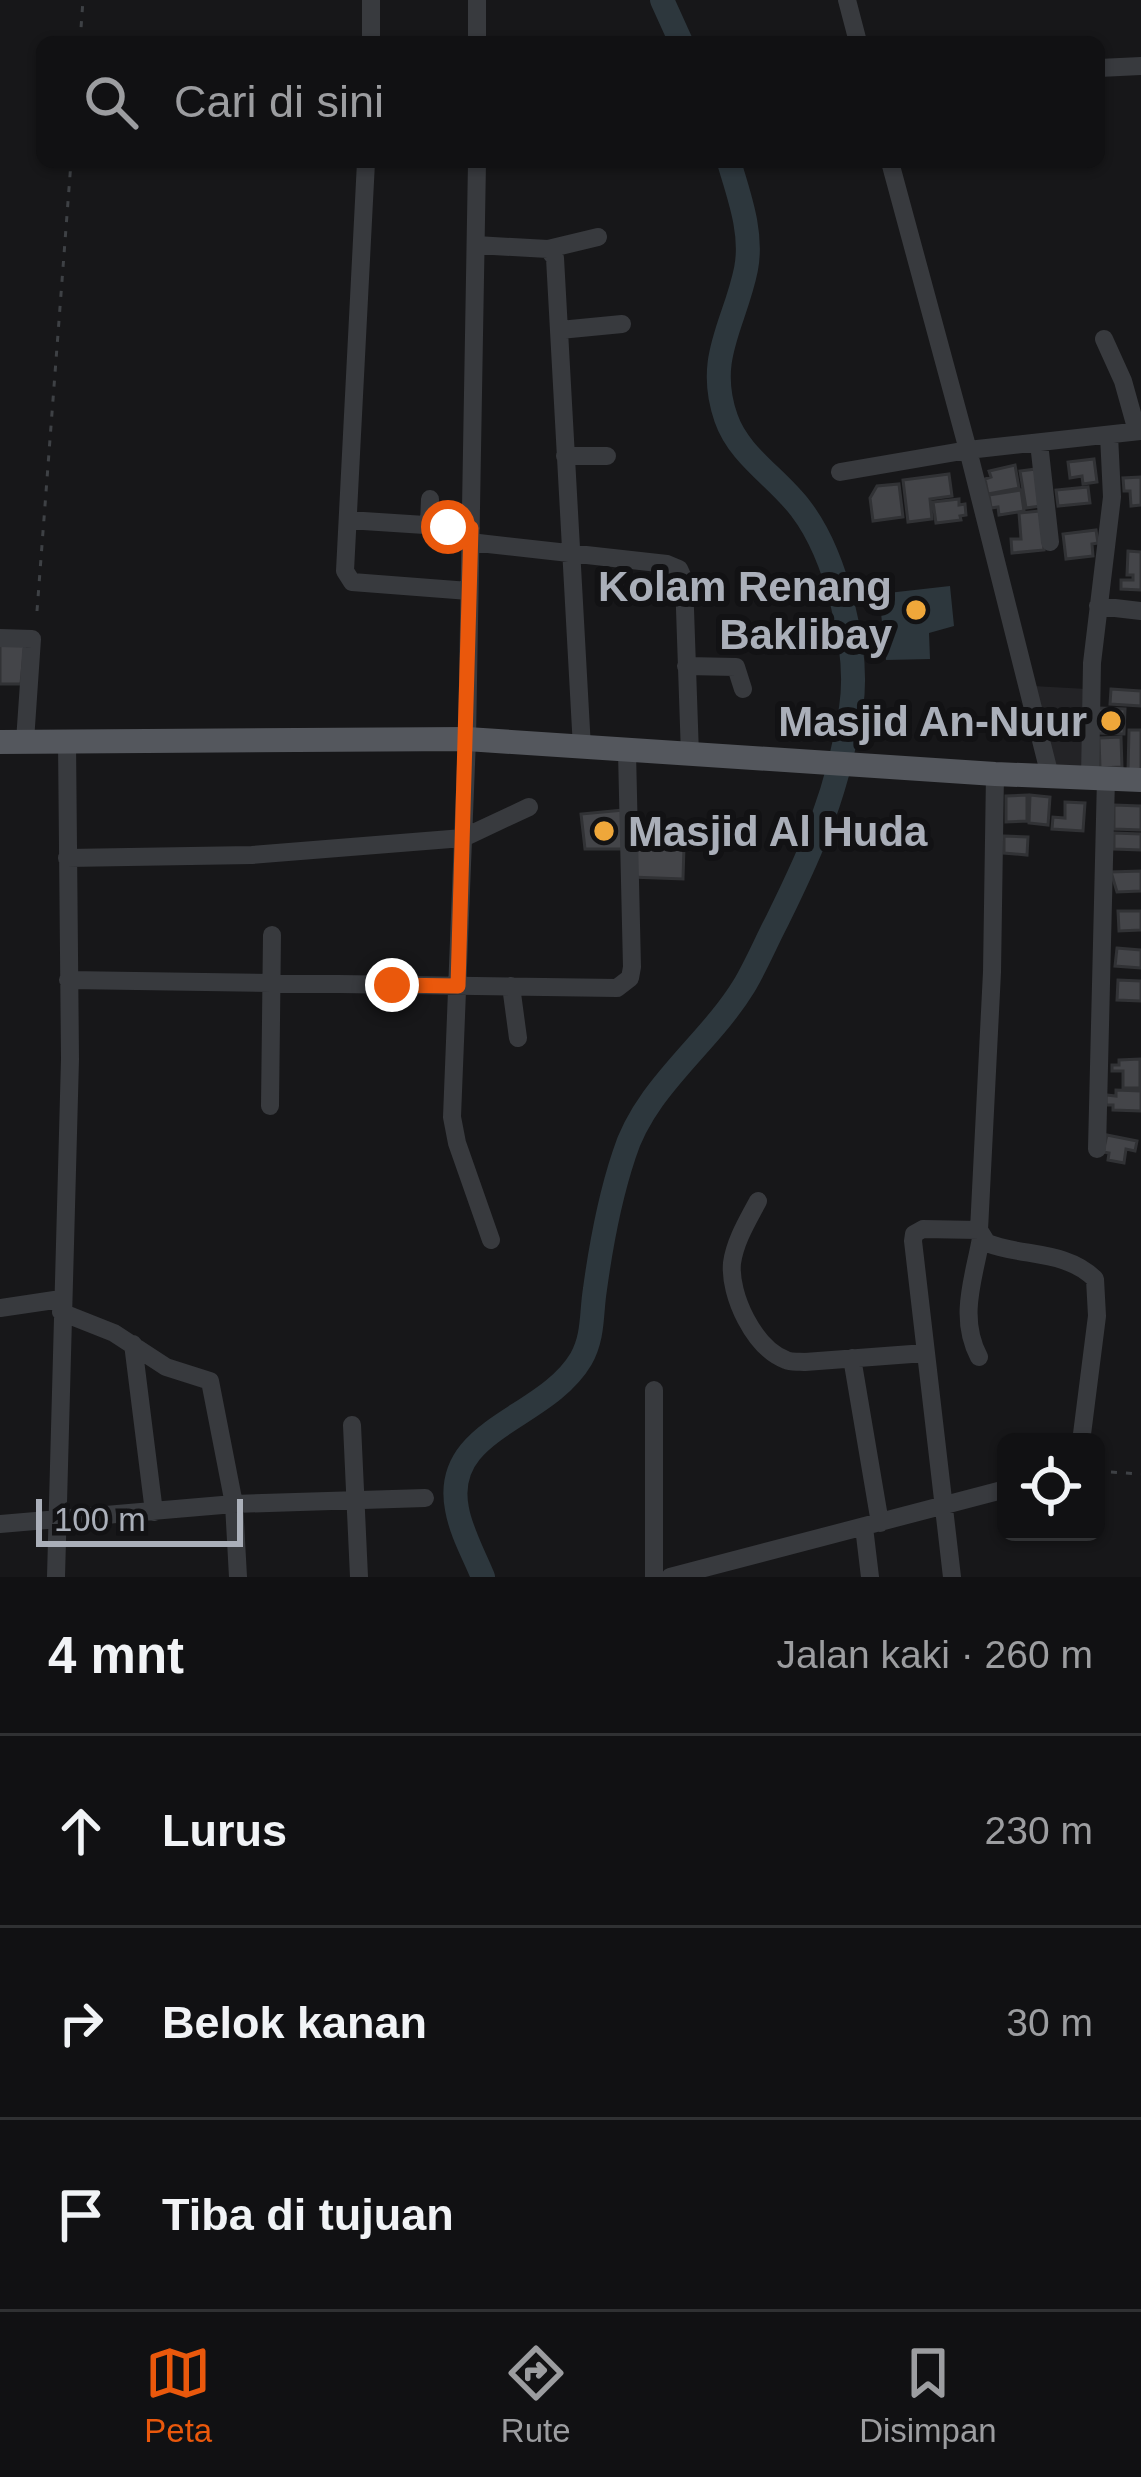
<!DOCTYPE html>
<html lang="id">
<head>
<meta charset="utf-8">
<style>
  :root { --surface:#111113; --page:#1e1f21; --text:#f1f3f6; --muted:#9c9da0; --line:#303133; --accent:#ea580c }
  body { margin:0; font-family:Arial,sans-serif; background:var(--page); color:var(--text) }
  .controls { position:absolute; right:36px; bottom:36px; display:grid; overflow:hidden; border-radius:18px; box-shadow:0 3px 9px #0004 }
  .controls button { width:108px; height:108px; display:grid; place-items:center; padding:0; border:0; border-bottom:3px solid var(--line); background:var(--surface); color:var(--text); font:60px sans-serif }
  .scale { position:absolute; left:36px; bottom:30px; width:207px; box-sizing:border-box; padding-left:12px; border:6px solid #aaafb9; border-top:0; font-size:33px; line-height:42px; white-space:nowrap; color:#aaafb9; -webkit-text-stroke:9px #121214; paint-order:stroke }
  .stop { position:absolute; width:36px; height:36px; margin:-27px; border:9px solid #ea580c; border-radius:50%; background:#fff }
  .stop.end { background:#ea580c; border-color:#fff; box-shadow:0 3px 12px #0008 }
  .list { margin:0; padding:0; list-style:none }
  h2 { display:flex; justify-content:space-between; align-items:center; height:156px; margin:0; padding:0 48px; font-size:51px }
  h2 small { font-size:39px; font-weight:400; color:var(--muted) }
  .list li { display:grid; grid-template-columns:78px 1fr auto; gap:36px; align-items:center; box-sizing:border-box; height:192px; padding:0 48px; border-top:3px solid var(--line) }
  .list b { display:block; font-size:45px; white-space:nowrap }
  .list em { font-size:39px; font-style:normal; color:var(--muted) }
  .icon { flex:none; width:66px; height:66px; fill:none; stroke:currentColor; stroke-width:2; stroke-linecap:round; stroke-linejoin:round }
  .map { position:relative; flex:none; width:1141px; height:1577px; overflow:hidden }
  .search { position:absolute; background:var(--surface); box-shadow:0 3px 9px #0004; left:36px; right:36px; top:36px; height:132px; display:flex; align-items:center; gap:30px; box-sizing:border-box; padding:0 42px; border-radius:18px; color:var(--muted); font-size:45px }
  .sheet { height:732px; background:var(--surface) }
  nav { display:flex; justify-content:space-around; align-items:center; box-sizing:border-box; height:168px; border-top:3px solid var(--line); background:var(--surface); font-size:33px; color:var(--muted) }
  nav a { display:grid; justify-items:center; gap:6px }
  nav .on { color:var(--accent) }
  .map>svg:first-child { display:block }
  .built { fill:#232326 }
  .water { fill:#2d373d }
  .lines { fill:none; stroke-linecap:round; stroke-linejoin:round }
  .river { stroke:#2d373d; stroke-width:24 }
  .building { fill:#444549; stroke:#313235; stroke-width:3 }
  .path { stroke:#3e4145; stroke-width:3; stroke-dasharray:6 9; stroke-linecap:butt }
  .minor { stroke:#383a3e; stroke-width:18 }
  .major { stroke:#54575d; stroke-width:24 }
  .route { stroke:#ea580c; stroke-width:15 }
  .poi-dot { fill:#efa73a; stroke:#121214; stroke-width:4.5 }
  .labels { text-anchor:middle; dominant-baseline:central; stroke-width:12; stroke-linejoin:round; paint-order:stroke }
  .poi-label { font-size:42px; font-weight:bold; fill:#aaafb9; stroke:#121214; text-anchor:end }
</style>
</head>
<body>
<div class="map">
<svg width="1141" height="1577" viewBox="0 0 1141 1577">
  <rect width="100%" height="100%" fill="#171719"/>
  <path class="built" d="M1033,686L1087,689L1085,772L1056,770Z"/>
  <path class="water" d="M950,586L954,626L929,633L930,659L886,660L879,594Z"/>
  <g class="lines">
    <path class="river" d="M662,0L681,42
      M483,1577C474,1555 461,1532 457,1509C441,1428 545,1420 581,1359C594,1336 591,1313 595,1289C601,1245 610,1197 624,1155C645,1087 708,1045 744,986C756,966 766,942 777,921C814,846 838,792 851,708C860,650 836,555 801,509C777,477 739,456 726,418C705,358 735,324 746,269C753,233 739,196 729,162"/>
  </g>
  <path class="building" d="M1094,459L1097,482L1083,484L1082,476L1070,478L1068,462Z
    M1015,465L1019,488L988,494L985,479L991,477L989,471Z
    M1036,469L1041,506L1026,508L1020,471Z
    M949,474L952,496L930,499L932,519L908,522L903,480Z
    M1141,477V505L1131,506L1130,491H1124L1123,478Z
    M899,484L903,517L873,521L870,498L877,486Z
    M1088,487L1090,503L1058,506L1056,490Z
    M1021,490L1024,511L999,515L998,507L991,508L989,495Z
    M959,499V505L965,504L966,515L960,516L961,520L936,523L933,502Z
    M1040,511L1044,550L1012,553L1011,539H1021L1019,513Z
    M1096,530L1098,543L1092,544L1093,556L1066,559L1063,534Z
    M1128,551L1141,552V590L1121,589V580H1133V575H1127Z
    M0,643L25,644L21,684H0Z
    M1111,689L1141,691V706L1110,704Z
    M1098,708L1125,709L1124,734L1098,733Z
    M1129,730H1141V770H1128Z
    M1121,737L1122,767L1100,768L1099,738Z
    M1027,795V821L1006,822V796Z
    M1030,795L1050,797L1048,825L1029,823Z
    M1065,802L1085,803L1083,831L1052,829L1053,817L1065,818Z
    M1114,805L1141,806V830L1114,829Z
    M624,810L625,849H585L581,814Z
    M1114,833L1141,834V850L1114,849Z
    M635,834L684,847L683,879L631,877Z
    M1004,836L1028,837L1027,855L1004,853Z
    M1141,871V891L1117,892L1111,872Z
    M1118,911H1141V930L1119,931Z
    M1117,948L1141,950V968L1115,966Z
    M1118,980L1141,981V1001L1117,1000Z
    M1140,1059V1088H1123V1071H1112V1065H1119V1060Z
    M1116,1090L1141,1091V1111L1113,1110V1105H1106V1095L1116,1096Z
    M1107,1135L1137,1141L1135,1151L1126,1149L1124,1163L1108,1160L1109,1153L1103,1152Z"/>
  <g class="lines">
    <path class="path" d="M80,42L83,0
      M37,611L71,162
      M1096,1471L1141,1474"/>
    <path class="minor" d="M847,0L858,42
      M371,42V0
      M477,42V0
      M1099,68L1141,66
      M366,162L345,571L352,582L469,591
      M477,162L467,739L452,1117L457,1143L491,1240
      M890,162L968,450L1050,776
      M476,245L548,249L555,258L582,748
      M548,249L598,237
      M560,330L622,324
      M1104,339L1123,381L1137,431
      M1039,443L1050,542
      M565,456H607
      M840,472L968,450L1141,431
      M348,520L471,528
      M429,525L430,499
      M470,542L667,564L679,569L684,580L690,755
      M1098,606L1141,611
      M0,638L32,639L25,741
      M686,666L736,667L743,689
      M1090,778L1092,663L1112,497L1109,435
      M67,858L252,855L463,838L529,807
      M68,980L617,988L630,978L632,967L627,752
      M511,986L518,1038
      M270,1106L272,935
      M1097,1149L1106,778
      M758,1201C748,1220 735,1241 732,1263C729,1295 754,1348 786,1360C792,1363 799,1361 805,1362L925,1353
      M979,1230L987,1243C1023,1257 1066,1250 1095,1279L1097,1316L1081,1442
      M0,1308L61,1299
      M61,1312L114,1333L166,1367L210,1381L234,1504L238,1577
      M133,1344L154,1512
      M979,1357C958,1317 974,1278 981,1238
      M852,1358L880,1523
      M654,1390V1577
      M352,1425L359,1577
      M0,1524L234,1504L425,1498
      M864,1527L870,1577
      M56,1577L70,1059L67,741
      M670,1577L1006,1489
      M952,1577L913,1241L914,1234L923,1229L979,1230L992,972L995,774"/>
    <path class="major" d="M0,742L467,739L995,774L1141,780"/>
  </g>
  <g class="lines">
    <path class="route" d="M392,985L458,986L471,528L448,527"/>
  </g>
  <g class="poi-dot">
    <circle cx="916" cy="610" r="12"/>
    <circle cx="1111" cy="721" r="12"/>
    <circle cx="604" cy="831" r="12"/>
  </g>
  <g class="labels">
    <g class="poi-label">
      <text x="892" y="586">Kolam Renang<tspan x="892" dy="48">Baklibay</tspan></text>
      <text x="1087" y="721">Masjid An-Nuur</text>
      <text x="628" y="831" text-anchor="start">Masjid Al Huda</text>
    </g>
  </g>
</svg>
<div class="controls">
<button><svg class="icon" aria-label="locate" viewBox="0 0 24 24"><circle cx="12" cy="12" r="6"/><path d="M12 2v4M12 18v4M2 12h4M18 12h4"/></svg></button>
</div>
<div class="scale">100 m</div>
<div class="stop" style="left:448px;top:527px"></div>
<div class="stop end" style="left:392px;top:985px"></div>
<div class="search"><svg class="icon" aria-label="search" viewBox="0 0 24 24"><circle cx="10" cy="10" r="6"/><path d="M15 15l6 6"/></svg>Cari di sini</div>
</div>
<section class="sheet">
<h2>4 mnt<small>Jalan kaki · 260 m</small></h2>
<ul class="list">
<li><svg class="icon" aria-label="ahead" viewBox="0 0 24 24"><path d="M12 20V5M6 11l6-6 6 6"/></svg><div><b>Lurus</b></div><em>230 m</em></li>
<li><svg class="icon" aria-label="right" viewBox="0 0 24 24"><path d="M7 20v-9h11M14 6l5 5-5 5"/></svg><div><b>Belok kanan</b></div><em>30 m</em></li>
<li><svg class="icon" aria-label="arrive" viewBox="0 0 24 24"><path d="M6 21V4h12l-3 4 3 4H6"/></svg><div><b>Tiba di tujuan</b></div></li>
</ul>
</section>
<nav>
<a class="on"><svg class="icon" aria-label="map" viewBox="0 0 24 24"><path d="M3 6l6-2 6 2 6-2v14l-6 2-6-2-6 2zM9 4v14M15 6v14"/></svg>Peta</a>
<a><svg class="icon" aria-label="directions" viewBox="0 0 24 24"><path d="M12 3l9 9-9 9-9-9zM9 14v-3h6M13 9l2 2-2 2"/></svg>Rute</a>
<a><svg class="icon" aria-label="saved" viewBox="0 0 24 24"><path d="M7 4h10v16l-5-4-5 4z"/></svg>Disimpan</a>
</nav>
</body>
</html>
